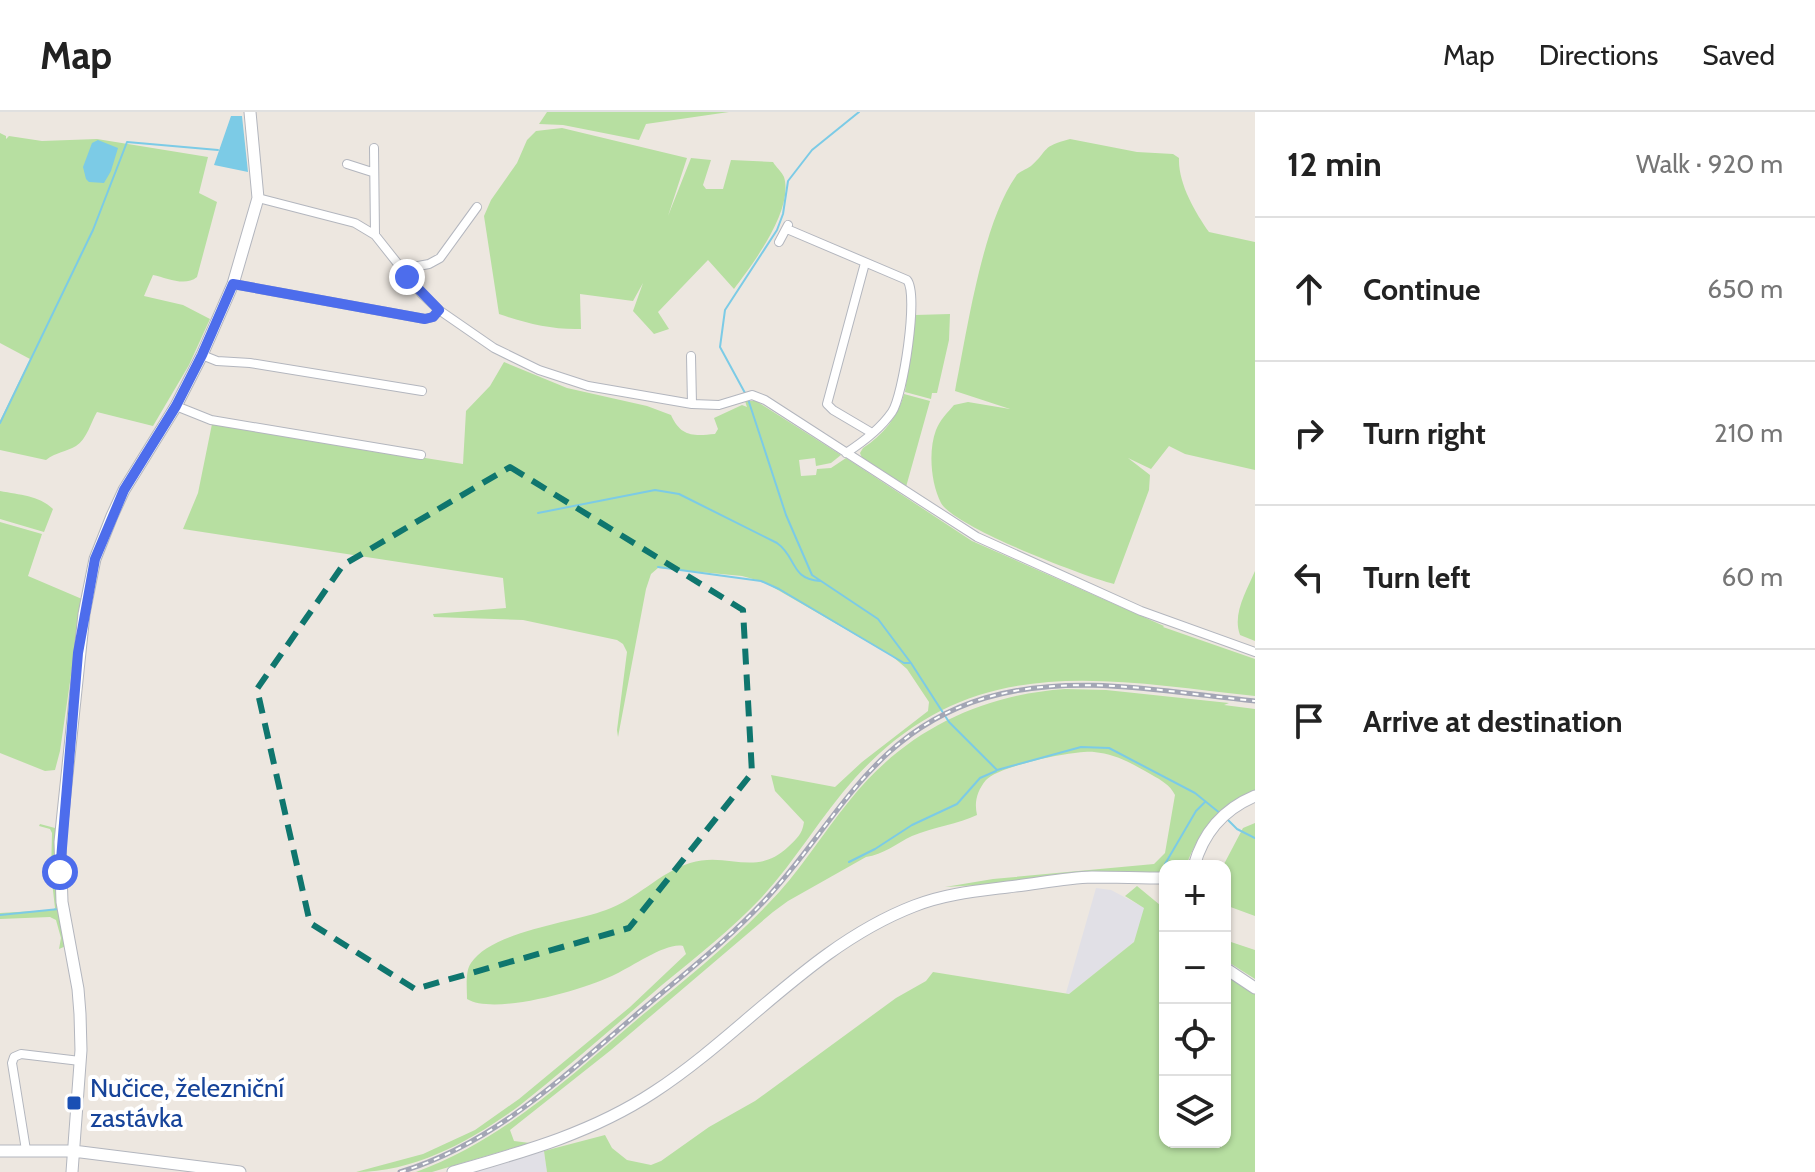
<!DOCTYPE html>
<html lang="en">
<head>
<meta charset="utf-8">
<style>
  :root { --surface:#fff; --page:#f2f2f2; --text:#222; --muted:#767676; --line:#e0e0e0 }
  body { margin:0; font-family:Cabin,sans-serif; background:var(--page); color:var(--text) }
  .controls { position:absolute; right:24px; bottom:24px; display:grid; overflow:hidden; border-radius:16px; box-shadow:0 2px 6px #0004 }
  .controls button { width:72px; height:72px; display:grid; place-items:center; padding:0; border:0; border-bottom:2px solid var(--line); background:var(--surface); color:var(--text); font:40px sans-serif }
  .stop { position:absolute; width:24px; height:24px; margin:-18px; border:6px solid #4d6dec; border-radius:50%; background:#fff }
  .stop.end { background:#4d6dec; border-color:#fff; box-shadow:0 2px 8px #0008 }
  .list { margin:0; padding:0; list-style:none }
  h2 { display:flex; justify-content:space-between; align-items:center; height:104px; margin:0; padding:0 32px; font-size:34px }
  h2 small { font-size:26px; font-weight:400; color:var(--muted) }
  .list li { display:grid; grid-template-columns:52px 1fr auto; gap:24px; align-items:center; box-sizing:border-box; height:144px; padding:0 32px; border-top:2px solid var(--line) }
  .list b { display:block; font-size:30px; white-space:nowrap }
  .list em { font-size:26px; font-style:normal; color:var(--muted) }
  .icon { flex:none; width:44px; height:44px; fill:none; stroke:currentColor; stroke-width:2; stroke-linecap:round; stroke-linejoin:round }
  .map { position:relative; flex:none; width:1255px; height:1060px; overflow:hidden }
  header { display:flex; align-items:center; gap:48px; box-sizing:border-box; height:112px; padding:0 40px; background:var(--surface); border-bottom:2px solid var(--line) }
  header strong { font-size:38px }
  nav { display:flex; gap:44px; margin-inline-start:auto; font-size:28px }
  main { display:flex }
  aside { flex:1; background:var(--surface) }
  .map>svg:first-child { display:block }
  .industrial { fill:#e1e0e6 }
  .green { fill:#b7dfa1 }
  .water { fill:#7ccbe6 }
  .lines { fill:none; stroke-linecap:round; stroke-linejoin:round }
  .stream { stroke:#7ccbe6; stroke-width:2 }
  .street-casing { stroke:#b3b6be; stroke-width:10 }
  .secondary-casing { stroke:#b3b6be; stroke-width:13 }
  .street { stroke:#fff; stroke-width:8 }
  .secondary { stroke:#fff; stroke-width:11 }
  .rail-casing { stroke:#a3a6b5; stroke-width:5 }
  .rail { stroke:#fff; stroke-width:2; stroke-dasharray:6; stroke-linecap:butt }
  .route { stroke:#4d6dec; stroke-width:10 }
  .marked { fill:none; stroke:#0f766e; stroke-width:6; stroke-dasharray:16 10; stroke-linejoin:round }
  .transit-dot { fill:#1a4fb4; stroke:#fff; stroke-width:3 }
  .labels { text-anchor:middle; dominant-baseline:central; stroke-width:8; stroke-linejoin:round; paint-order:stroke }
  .transit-label { font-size:26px; fill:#164399; stroke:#fff; text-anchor:start }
</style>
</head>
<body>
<header>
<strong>Map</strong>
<nav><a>Map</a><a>Directions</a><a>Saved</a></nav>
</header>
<main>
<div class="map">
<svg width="1255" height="1060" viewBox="0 0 1255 1060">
  <rect width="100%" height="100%" fill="#ede7e0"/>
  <path class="industrial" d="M1096,776L1111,778L1145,796L1134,830L1069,882L1066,881Z
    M544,1039L547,1060H472Z"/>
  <path class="green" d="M547,0H729L646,12L639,28L563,13L539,12Z
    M562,16L687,46L668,104L691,46L711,48L703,73L706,77H723L731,48L773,50C776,55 782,60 784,65C794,98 752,153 734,177L708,148L658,200L669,217L654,222L633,199L643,171L633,189L580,182L581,217C553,218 525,211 499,202L484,104L491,88L517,51L527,28L536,19Z
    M0,21L6,24V27L9,24L42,29L97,27L208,45L199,81L217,90L197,165C185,175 167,166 153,163L144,184L183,193L210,207L189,253L153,314L97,300C91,310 87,327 76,334C66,340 56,340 46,348L0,338V309L30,247L0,231Z
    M1070,27L1137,40L1173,42L1179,46C1178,71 1195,100 1209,120L1255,130V358L1185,342L1169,334L1151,357L1128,346L1150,363L1149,378L1114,472C1083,464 956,416 941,391C931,372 928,339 936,318C940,308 947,301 954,293L968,290L1010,297L955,279C967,220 982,112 1016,64C1019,59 1026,58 1031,54C1050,37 1040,35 1070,27Z
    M950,202L949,228L937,281H932L931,287L905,280L915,203Z
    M504,250L567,276L647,294L671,303C681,325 693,324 715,322L718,317L714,306L742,293L747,295L745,289H756L841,343L831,351L816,354L815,346L799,348L801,364L816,363L817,357L831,356L846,346L972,429L1164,514L1163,515L1255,547V584C1103,568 972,537 855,666C821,704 796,748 762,785C732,817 696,845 662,873C615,914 568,955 519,994C472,1028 416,1060 356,1060L423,1042L475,1018L519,987L630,895L686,842L683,834C667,830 633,854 616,862C587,877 495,904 467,887C467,876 465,859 471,851C492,819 571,811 606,798C637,787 659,761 690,751C728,739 755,766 788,735C797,726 802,723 804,710L775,679L771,663L835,675L862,650L928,599L929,590L907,557L892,544L764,470L742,464L658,456L651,462L646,477L618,625L617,618L627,540L623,532L617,528L523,508L434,505L433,502L506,496L503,466L183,417L198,381L212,312L463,352L466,299L490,274Z
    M904,282L930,289L906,375L862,346L860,341L863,336C883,323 898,305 904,282Z
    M0,379C20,383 38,383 53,397L44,420L0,407Z
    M0,410L42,422L28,464L82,487L60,639L55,658L45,659L0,641Z
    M1255,459V529L1240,523C1232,502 1247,478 1255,459Z
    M1065,577L1106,578L1229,591L1224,593L1255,597V679C1216,697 1202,713 1186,754H1165V762L945,775L993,767L1154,752L1165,741L1175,683C1170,673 1161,668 1152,663C1133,652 1116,642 1094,640C1074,638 999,654 986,668C977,679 974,690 977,703C959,712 933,715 912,724C897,731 883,743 866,745L788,789L773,800L611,938L510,1018L514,1029L530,1031L432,1060H416C504,1028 569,965 640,905C683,869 728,834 767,793C799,761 822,722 850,688C904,620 979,583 1065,577Z
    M1255,711V804L1225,793V754H1223L1243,716Z
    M40,712L55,716L56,765L66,834L59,837L61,826L56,808L50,805L0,807V801L53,798L55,796L51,761L52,721L50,717L39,714Z
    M1137,774L1160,793L1165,794V1030H1225V861L1255,880V1060H547L544,1039L605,1023L612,1036L627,1048L651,1053L661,1049L709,1015L755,989L896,886L926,869L933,860L1069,882L1134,830L1144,796L1125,784Z
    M1225,828L1255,838V867L1225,848Z"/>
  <path class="water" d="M231,4H242L248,60L214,53Z
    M98,28L118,36L111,59L104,71L89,70L86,67L83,55L92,31Z"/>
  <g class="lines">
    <path class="stream" d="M745,281L720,235L725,198L777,118L783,102L788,69L812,38L859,0
      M748,287L786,403L812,463L878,507L911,551L949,610L997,658L1081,635L1109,636L1195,681L1221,702
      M0,311L93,118L127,30L218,38
      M538,401L655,378L679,382L777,431C797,445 790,467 820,469
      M658,455L761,469L779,477L904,551H910
      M1226,706L1237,717L1255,726
      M849,750L875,737L912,713L957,692L980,666L996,659
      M1165,752L1196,699L1205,690
      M0,803L59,797
      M1164,803V832"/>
    <g class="street-casing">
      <path id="street" d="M374,36L375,123
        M347,52L372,60
        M258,86L355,111L375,123L421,181L439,198L494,236L539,258L588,274L692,292L719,293L752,283L765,288L977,425L1141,499L1255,540
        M787,117L907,168C919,182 903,284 892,300C881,316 863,330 846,341
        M779,130L788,113
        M865,151L827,292L833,298L872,321
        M402,157L429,152L440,146L477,95
        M233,172L425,207L433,205L439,198
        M202,243L217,249L250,251L422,279
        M691,244L692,292
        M176,294L211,308L421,343
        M26,1038L12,951L14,945L21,942L80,949"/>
    </g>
    <g class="secondary-casing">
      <path id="secondary" d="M1194,754C1203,721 1224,697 1255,684
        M1225,856L1255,876
        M0,1039H73L240,1060
        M72,1060L81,938L80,902L78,877L62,790L60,730L84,502L95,447L112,404L124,378L176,294L202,243L233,172L258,86L250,0
        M453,1060C523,1040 592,1021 654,980C743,922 813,833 914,794C944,782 976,779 1008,775C1036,772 1064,766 1092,765C1116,765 1141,766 1165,766"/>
    </g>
    <use href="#street" class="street"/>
    <use href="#secondary" class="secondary"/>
    <g class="rail-casing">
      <path id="rail" d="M400,1060C497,1031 568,960 644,896C685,861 729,827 766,787C838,709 872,620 985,586C1073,560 1165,580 1255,589"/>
    </g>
    <use href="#rail" class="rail"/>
  </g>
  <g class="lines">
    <path class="route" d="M60,760L78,541L95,447L124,378L176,294L202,243L233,172L425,207L433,205L439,198L407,165"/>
  </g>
  <path class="marked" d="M510,355L743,498L752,661L629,816L415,877L310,811L257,577L343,453Z"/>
  <rect class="transit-dot" x="66" y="983" width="16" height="16" rx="4"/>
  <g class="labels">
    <g class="transit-label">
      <text x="90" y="976">Nučice, železniční<tspan x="90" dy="30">zastávka</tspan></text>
    </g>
  </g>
</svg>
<div class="controls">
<button>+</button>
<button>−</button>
<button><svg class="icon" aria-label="locate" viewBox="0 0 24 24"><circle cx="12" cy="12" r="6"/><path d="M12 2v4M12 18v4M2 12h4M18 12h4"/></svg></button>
<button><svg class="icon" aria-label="layers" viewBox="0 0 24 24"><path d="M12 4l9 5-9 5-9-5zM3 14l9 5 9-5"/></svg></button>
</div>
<div class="stop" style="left:60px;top:760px"></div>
<div class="stop end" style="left:407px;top:165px"></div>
</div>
<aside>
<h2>12 min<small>Walk · 920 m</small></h2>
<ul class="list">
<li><svg class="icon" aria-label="ahead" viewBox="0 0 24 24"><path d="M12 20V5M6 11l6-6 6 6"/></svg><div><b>Continue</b></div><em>650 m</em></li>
<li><svg class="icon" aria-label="right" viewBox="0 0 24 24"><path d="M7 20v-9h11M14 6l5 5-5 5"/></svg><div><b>Turn right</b></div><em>210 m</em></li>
<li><svg class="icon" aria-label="left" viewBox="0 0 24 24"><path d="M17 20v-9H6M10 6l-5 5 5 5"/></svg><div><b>Turn left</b></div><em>60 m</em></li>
<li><svg class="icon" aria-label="arrive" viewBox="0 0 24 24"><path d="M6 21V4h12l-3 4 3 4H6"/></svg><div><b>Arrive at destination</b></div></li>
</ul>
</aside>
</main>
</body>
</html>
